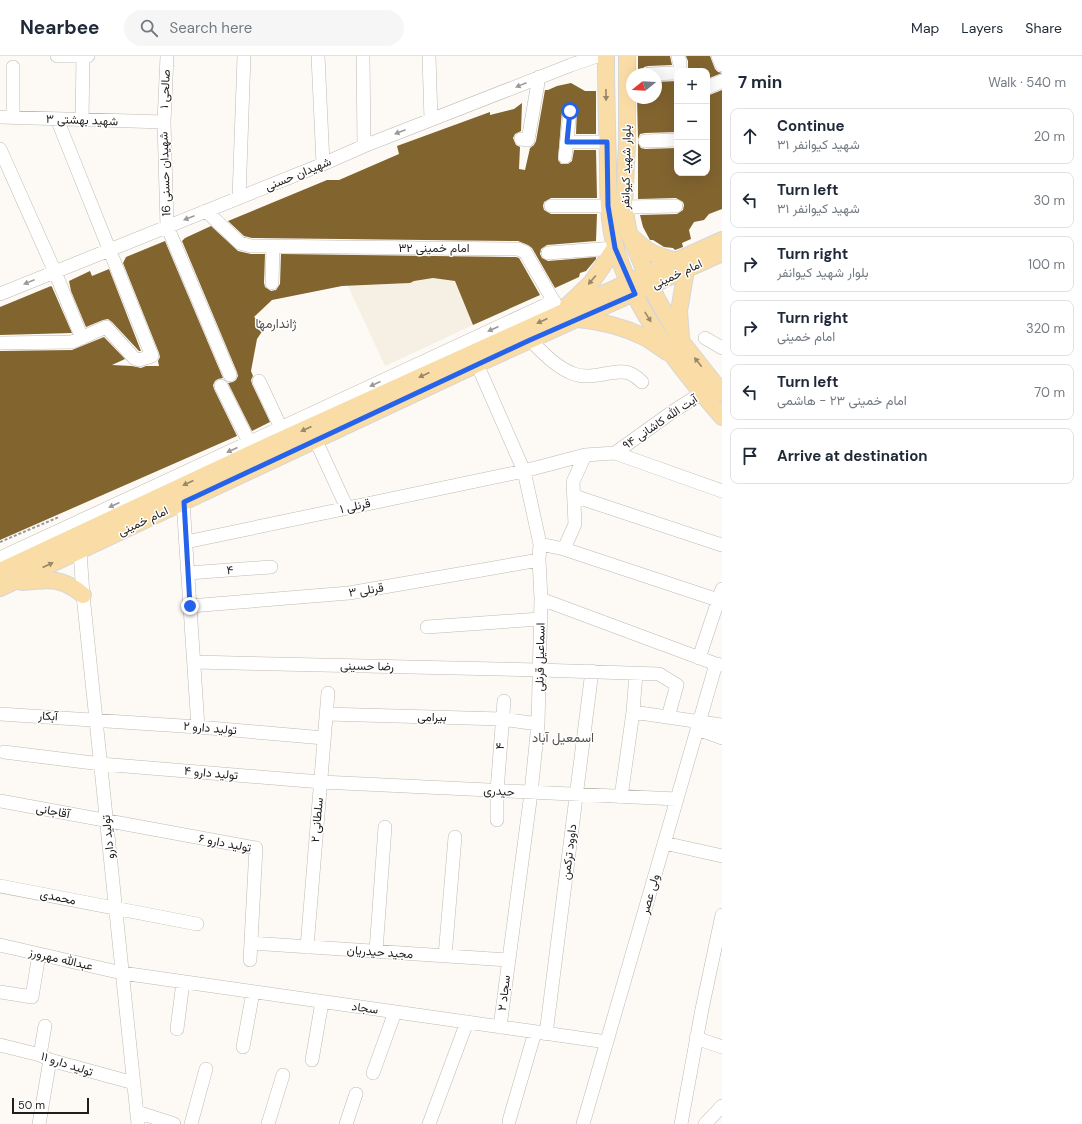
<!DOCTYPE html>
<html lang="en">
<head>
<meta charset="utf-8">
<style>
  :root { --surface:#fff; --page:#f6f6f7; --text:#1f2937; --muted:#747a83; --line:#e0e1e3 }
  body { margin:0; font-family:"DM Sans",Vazirmatn,sans-serif; background:var(--page); color:var(--text) }
  .controls { position:absolute; right:12px; top:12px; display:grid; overflow:hidden; border-radius:8px; box-shadow:0 4px 16px #0002 }
  .controls button { width:36px; height:36px; display:grid; place-items:center; padding:0; border:0; border-bottom:1px solid var(--line); background:var(--surface); color:var(--text); font:20px sans-serif }
  .compass { position:absolute; left:626px; top:12px; width:36px; height:36px; border-radius:50%; background:var(--surface); box-shadow:0 4px 16px #0002; rotate:252deg }
  .scale { position:absolute; left:12px; bottom:10px; width:77px; box-sizing:border-box; padding-left:4px; border:2px solid #201e1d; border-top:0; font-size:11px; line-height:14px; white-space:nowrap; color:#201e1d; -webkit-text-stroke:3px #fff; paint-order:stroke }
  .stop { position:absolute; width:12px; height:12px; margin:-9px; border:3px solid #2563eb; border-radius:50%; background:#fff }
  .stop.end { background:#2563eb; border-color:#fff; box-shadow:0 1px 4px #0008 }
  .list { margin:0; padding:0; list-style:none }
  h2 { display:flex; justify-content:space-between; align-items:center; height:52px; margin:0; padding:0 16px; font-size:17px }
  h2 small { font-size:13px; font-weight:400; color:var(--muted) }
  .list li { display:grid; grid-template-columns:26px 1fr auto; gap:12px; align-items:center; box-sizing:border-box; height:56px; margin:0 8px 8px; padding:0 8px; border:1px solid var(--line); border-radius:8px }
  .list b { display:block; font-size:15px; white-space:nowrap }
  .list p { margin:0; font-size:13px; white-space:nowrap; color:var(--muted) }
  .list em { font-size:13px; font-style:normal; color:var(--muted) }
  .icon { flex:none; width:22px; height:22px; fill:none; stroke:currentColor; stroke-width:2; stroke-linecap:round; stroke-linejoin:round }
  .map { position:relative; flex:none; width:722px; height:1068px; overflow:hidden }
  header { display:flex; align-items:center; gap:24px; box-sizing:border-box; height:56px; padding:0 20px; background:var(--surface); border-bottom:1px solid var(--line) }
  header strong { font-size:19px }
  nav { display:flex; gap:22px; margin-inline-start:auto; font-size:14px }
  .search { width:280px; height:36px; background:var(--page); display:flex; align-items:center; gap:10px; box-sizing:border-box; padding:0 14px; border-radius:22px; color:var(--muted); font-size:15px }
  main { display:flex }
  aside { flex:1; background:var(--surface) }
  .map>svg:first-child { display:block }
  .built { fill:#f6efe3 }
  .building { fill:#82642f }
  .lines { fill:none; stroke-linecap:round; stroke-linejoin:round }
  .minor-casing { stroke:#bebab5; stroke-width:14 }
  .major-casing { stroke:#d7d6d6; stroke-width:18 }
  .path { stroke:#999794; stroke-width:2; stroke-dasharray:3 2; stroke-linecap:butt }
  .minor { stroke:#fff; stroke-width:13 }
  .major { stroke:#fadda6; stroke-width:16 }
  .oneway { fill:#9b9a99 }
  .oneway2 { fill:#988768 }
  .route { stroke:#2563eb; stroke-width:5 }
  .labels { text-anchor:middle; dominant-baseline:central; stroke-width:3; stroke-linejoin:round; paint-order:stroke }
  .street-label { font-size:12px; fill:#201e1d; stroke:#fff }
  .neighbourhood-label { font-size:13px; fill:#55524e; stroke:#fff }
</style>
</head>
<body>
<header>
<strong>Nearbee</strong>
<div class="search"><svg class="icon" aria-label="search" viewBox="0 0 24 24"><circle cx="10" cy="10" r="6"/><path d="M15 15l6 6"/></svg>Search here</div>
<nav><a>Map</a><a>Layers</a><a>Share</a></nav>
</header>
<main>
<div class="map">
<svg width="722" height="1068" viewBox="0 0 722 1068">
  <rect width="100%" height="100%" fill="#fdfaf5"/>
  <path class="built" d="M433,222L455,225L473,269L385,310L348,230L410,227L414,225Z"/>
  <path class="building" d="M638,0H670L672,9L648,10L644,11L642,15H638Z
    M686,0H710L715,13L718,16L722,17L707,23V15H688V5Z
    M677,25V76L645,77L640,78L638,83L637,42H656V26Z
    M571,27L585,35H596V78H576L577,52L574,48L570,47L566,48L562,54L558,104L561,108H568L572,105L574,94H596L597,142H551L544,146L543,150L544,154L551,158H597L596,185L547,189L541,193L540,198L542,202L548,205L596,201V203L586,215L580,217L579,221L555,232L532,192L528,189L518,185L252,182L244,180L228,165L327,124H339L399,98L397,90L490,56V59L514,53L522,47L521,75L515,78L513,82L516,89L520,91L519,113L525,114L530,92L534,89L536,85L545,34H548L557,30Z
    M722,34V153L709,158L704,164L694,166L689,174L691,183L682,187L683,191L675,194L673,192L664,191L653,184H650L643,171L640,159L677,158L683,154L684,149L683,146L676,142L638,143V87L641,92L645,93L677,92V117H707V40Z
    M211,170L238,195L251,198H265L264,227L265,231L271,235L276,234L280,228L281,198L516,201L519,202L540,239L473,269L455,225L433,222L414,225L410,227L342,230L272,244L254,261L262,266L265,271L257,283L251,315L253,320L251,324L252,328L270,366L252,375L228,327L233,326L236,324L238,320L237,316L182,185L185,182Z
    M165,185L223,322L218,323L215,325L213,329L214,333L237,380L0,484V295L72,294L104,281L125,303L112,309L132,310L141,312L146,310H159L158,305L160,301L159,297L123,207L126,201Z
    M109,213L141,295H139L112,266L108,263L103,264L86,271L71,235L69,225L90,215L92,220Z
    M51,230L52,231L72,277L0,279V251Z"/>
  <g class="lines">
    <g class="minor-casing">
      <path id="minor" d="M57,0H88
        M167,0L164,66L167,170L230,319
        M318,0L323,108
        M363,0L364,90
        M429,0L431,64
        M678,0L679,5H680V15
        M718,0L722,9
        M13,11V62
        M649,18L677,17
        M707,32L722,25
        M0,61L164,66
        M82,64L83,1
        M521,83L528,84L539,21
        M645,85L677,84
        M567,86H607
        M0,93L55,216L82,282
        M565,101L570,55
        M239,142L244,0
        M551,150H608
        M624,151L676,150
        M206,155L240,187L251,190L518,193L525,196L557,251
        M548,197L615,192
        M272,227L273,191
        M0,238L323,108L364,90L571,9L597,0
        M705,282L722,292
        M530,284C543,297 557,312 574,318C593,325 613,312 629,317C634,319 639,323 642,326
        M0,287L72,286L106,271L134,302L139,304L152,300L57,63
        M477,308L524,415L540,488L539,504L541,543L538,668L531,737L500,971
        M259,325L281,372
        M221,330L249,386
        M316,385L347,452
        M615,397L722,435
        M574,440L722,489
        M183,446L198,671
        M186,486L524,415L585,399L615,397L675,354L702,337
        M540,488L564,493L718,544
        M564,493L575,468L573,426L585,399
        M80,495L83,539L138,1068
        M0,502L554,245
        M188,517L271,511
        M541,543L716,608L722,609
        M190,550L349,537L539,504
        M427,571L540,563
        M699,602L722,533
        M194,606L539,614L659,618L677,629L668,661
        M633,656L722,669
        M0,658L198,671L324,682
        M326,658L502,663L538,668
        M697,673L722,682
        M4,696L101,708L321,726L677,743
        M621,741L633,656L636,617
        M0,745L256,792L250,904
        M497,764V735L504,645
        M664,787L722,800
        M0,830L197,868
        M251,887L508,904
        M0,889L122,917L607,986
        M307,891L328,637
        M376,895L385,771
        M445,900L455,781
        M0,936L32,941L39,898
        M177,973L183,926
        M546,978L592,615
        M696,982L722,991
        M0,989L40,999L50,1004L134,1027
        M243,991L253,936
        M40,999L45,970
        M312,1004L322,946
        M373,1017L395,956
        M137,1056L174,1068
        M509,1065L535,976
        M39,1068L50,1004
        M191,1068L206,1013
        M268,1068L283,1019
        M346,1068L356,1038
        M429,1068L467,966
        M583,1068L716,608
        M681,1068L702,953L722,859
        M705,1068L722,1050"/>
    </g>
    <g class="major-casing">
      <path id="major" d="M606,0C606,36 607,73 608,109C608,135 608,168 616,193C635,256 680,312 722,361
        M627,0V85L624,151L629,178L657,243L681,285L722,337
        M631,180C648,197 656,200 678,205
        M568,249L591,227L615,192
        M578,263C600,265 624,271 644,281C652,285 659,291 667,296
        M681,281L679,255L686,214
        M0,515L274,387L722,184
        M22,526C48,523 62,521 83,539
        M0,532L477,308L722,197"/>
    </g>
    <path class="path" d="M0,486L59,461"/>
    <use href="#minor" class="minor"/>
    <use href="#major" class="major"/>
  </g>
  <defs><path id="oneway-solid" d="M-6-.8H1V-3.2L6.5 0L1 3.2V.8H-6Z"/></defs>
  <g class="oneway">
    <use href="#oneway-solid" transform="translate(521 29) rotate(158)"/>
    <use href="#oneway-solid" transform="translate(400 76) rotate(159)"/>
    <use href="#oneway-solid" transform="translate(189 162) rotate(159)"/>
    <use href="#oneway-solid" transform="translate(29 226) rotate(158)"/>
    <use href="#oneway-solid" transform="translate(493 273) rotate(155)"/>
    <use href="#oneway-solid" transform="translate(375 328) rotate(155)"/>
    <use href="#oneway-solid" transform="translate(232 394) rotate(155)"/>
    <use href="#oneway-solid" transform="translate(114 449) rotate(155)"/>
  </g>
  <g class="oneway2">
    <use href="#oneway-solid" transform="translate(606 39) rotate(89)"/>
    <use href="#oneway-solid" transform="translate(592 224) rotate(130)"/>
    <use href="#oneway-solid" transform="translate(648 261) rotate(58)"/>
    <use href="#oneway-solid" transform="translate(542 265) rotate(155)"/>
    <use href="#oneway-solid" transform="translate(698 306) rotate(-128)"/>
    <use href="#oneway-solid" transform="translate(424 319) rotate(156)"/>
    <use href="#oneway-solid" transform="translate(306 373) rotate(156)"/>
    <use href="#oneway-solid" transform="translate(188 427) rotate(155)"/>
    <use href="#oneway-solid" transform="translate(48 509) rotate(-25)"/>
  </g>
  <g class="lines">
    <path class="route" d="M190,550L184,446L530,284L635,238L615,192L608,150L607,86H567L570,55"/>
  </g>
  <g class="labels">
    <g class="street-label">
      <text transform="translate(165 33) rotate(-87)">صالحی ۱</text>
      <text transform="translate(82 64) rotate(2)">شهید بهشتی ۳</text>
      <text transform="translate(626 111) rotate(-89)">بلوار شهید کیوانفر</text>
      <text transform="translate(165 118) rotate(-92)">شهیدان حسنی 16</text>
      <text transform="translate(298 118) rotate(-22)">شهیدان حسنی</text>
      <text x="434" y="192">امام خمینی ۳۲</text>
      <text transform="translate(677 218) rotate(-25)">امام خمینی</text>
      <text transform="translate(660 366) rotate(-34)">آیت الله کاشانی ۹۴</text>
      <text transform="translate(355 450) rotate(-12)">قرنلی ۱</text>
      <text transform="translate(143 465) rotate(-25)">امام خمینی</text>
      <text transform="translate(230 514) rotate(-4)">۴</text>
      <text transform="translate(366 534) rotate(-9)">قرنلی ۳</text>
      <text transform="translate(540 601) rotate(-89)">اسماعیل قرنلی</text>
      <text transform="translate(367 610) rotate(1)">رضا حسینی</text>
      <text transform="translate(48 660) rotate(3)">آبکار</text>
      <text transform="translate(432 661) rotate(1)">بیرامی</text>
      <text transform="translate(210 672) rotate(5)">تولید دارو ۲</text>
      <text transform="translate(500 690) rotate(-86)">۴</text>
      <text transform="translate(211 717) rotate(5)">تولید دارو ۴</text>
      <text transform="translate(499 735) rotate(3)">حیدری</text>
      <text transform="translate(53 755) rotate(11)">آقاجانی</text>
      <text transform="translate(317 764) rotate(-85)">۲ سلطانی</text>
      <text transform="translate(108 781) rotate(-96)">تولید دارو</text>
      <text transform="translate(225 787) rotate(11)">تولید دارو ۶</text>
      <text transform="translate(569 796) rotate(-83)">داوود ترکمن</text>
      <text transform="translate(650 838) rotate(-74)">ولی عصر</text>
      <text transform="translate(58 841) rotate(12)">محمدی</text>
      <text transform="translate(380 896) rotate(4)">مجید حیدریان</text>
      <text transform="translate(61 903) rotate(13)">عبدالله مهرورز</text>
      <text transform="translate(504 937) rotate(-83)">سجاد ۲</text>
      <text transform="translate(365 952) rotate(8)">سجاد</text>
      <text transform="translate(67 1008) rotate(18)">تولید دارو ۱۱</text>
    </g>
    <g class="neighbourhood-label">
      <text x="276" y="267">ژاندارمها</text>
      <text x="563" y="681">اسمعیل آباد</text>
    </g>
  </g>
</svg>
<div class="controls">
<button>+</button>
<button>−</button>
<button><svg class="icon" aria-label="layers" viewBox="0 0 24 24"><path d="M12 4l9 5-9 5-9-5zM3 14l9 5 9-5"/></svg></button>
</div>
<svg class="compass" viewBox="-18 -18 36 36"><path d="M0-13l5 13h-10z" fill="#e53935"/><path d="M0 13l5-13h-10z" fill="#747a83"/></svg>
<div class="scale">50 m</div>
<div class="stop" style="left:570px;top:55px"></div>
<div class="stop end" style="left:190px;top:550px"></div>
</div>
<aside>
<h2>7 min<small>Walk · 540 m</small></h2>
<ul class="list">
<li><svg class="icon" aria-label="ahead" viewBox="0 0 24 24"><path d="M12 20V5M6 11l6-6 6 6"/></svg><div><b>Continue</b><p>شهید کیوانفر ۳۱</p></div><em>20 m</em></li>
<li><svg class="icon" aria-label="left" viewBox="0 0 24 24"><path d="M17 20v-9H6M10 6l-5 5 5 5"/></svg><div><b>Turn left</b><p>شهید کیوانفر ۳۱</p></div><em>30 m</em></li>
<li><svg class="icon" aria-label="right" viewBox="0 0 24 24"><path d="M7 20v-9h11M14 6l5 5-5 5"/></svg><div><b>Turn right</b><p>بلوار شهید کیوانفر</p></div><em>100 m</em></li>
<li><svg class="icon" aria-label="right" viewBox="0 0 24 24"><path d="M7 20v-9h11M14 6l5 5-5 5"/></svg><div><b>Turn right</b><p>امام خمینی</p></div><em>320 m</em></li>
<li><svg class="icon" aria-label="left" viewBox="0 0 24 24"><path d="M17 20v-9H6M10 6l-5 5 5 5"/></svg><div><b>Turn left</b><p>امام خمینی ۲۳ - هاشمی</p></div><em>70 m</em></li>
<li><svg class="icon" aria-label="arrive" viewBox="0 0 24 24"><path d="M6 21V4h12l-3 4 3 4H6"/></svg><div><b>Arrive at destination</b></div></li>
</ul>
</aside>
</main>
</body>
</html>
